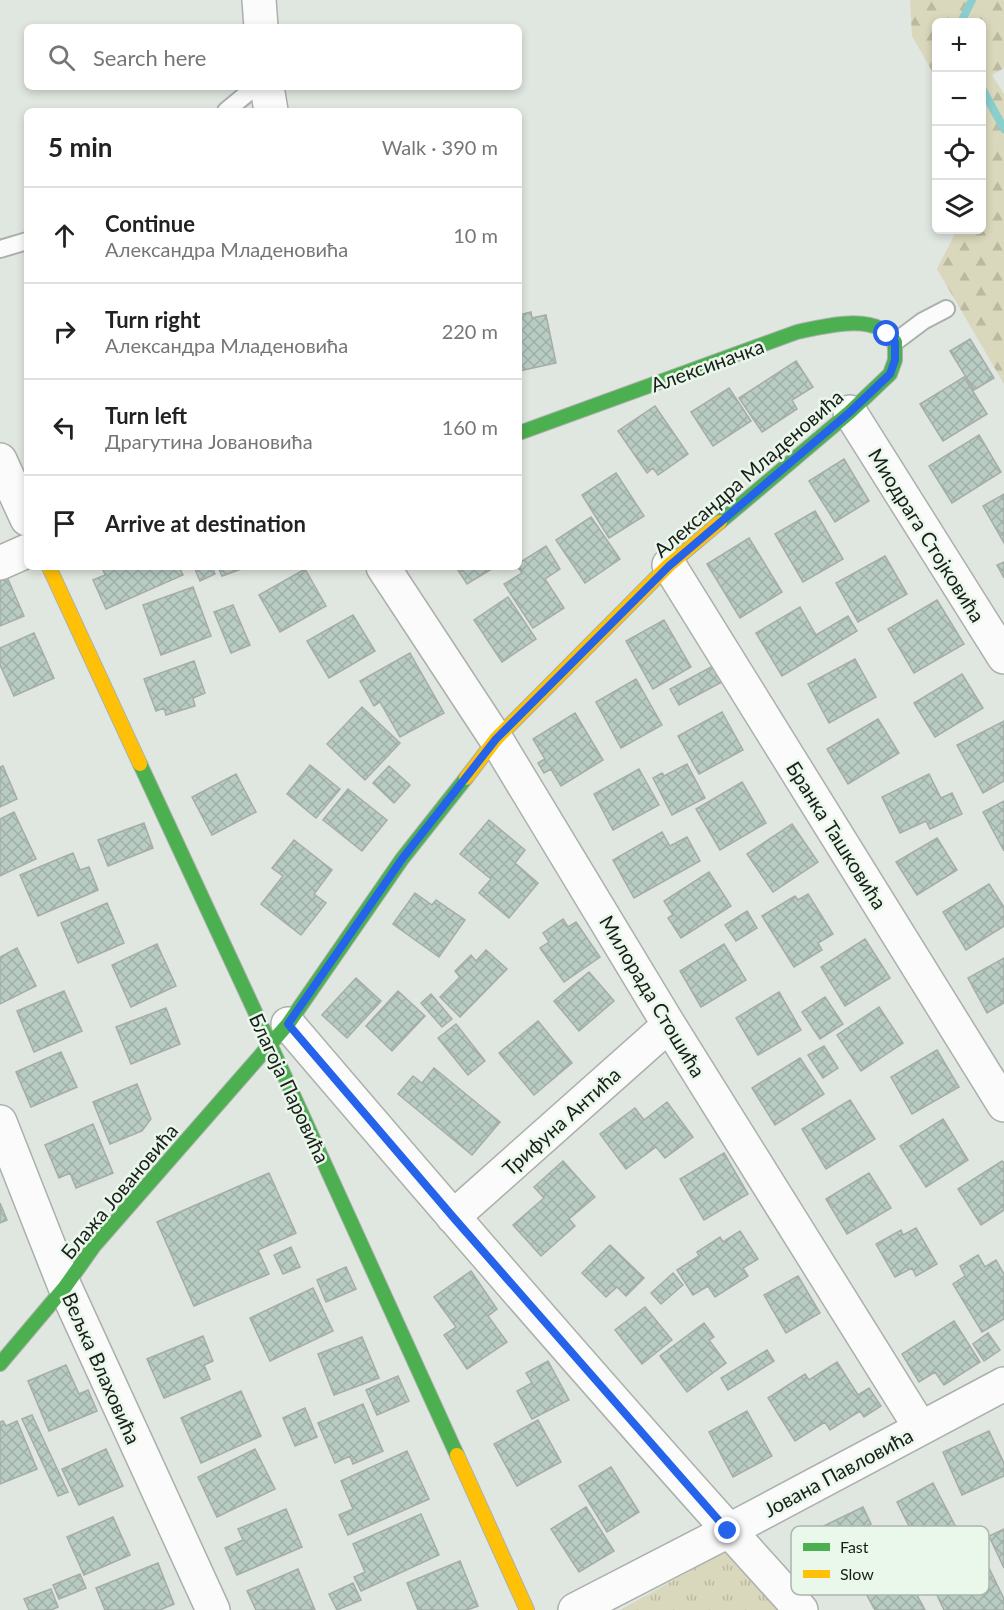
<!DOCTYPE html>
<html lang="en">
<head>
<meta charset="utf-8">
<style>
  :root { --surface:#fff; --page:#f6f6f6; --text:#222; --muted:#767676; --line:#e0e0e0 }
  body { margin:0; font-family:Lato,sans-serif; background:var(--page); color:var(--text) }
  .controls { position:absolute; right:18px; top:18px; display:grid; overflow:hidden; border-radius:9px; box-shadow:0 3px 9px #0003 }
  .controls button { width:54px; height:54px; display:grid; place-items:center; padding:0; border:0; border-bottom:2px solid var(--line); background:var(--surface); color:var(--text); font:30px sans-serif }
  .stop { position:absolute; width:18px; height:18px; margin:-14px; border:4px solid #2563eb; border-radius:50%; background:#fff }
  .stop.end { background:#2563eb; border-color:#fff; box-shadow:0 2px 6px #0008 }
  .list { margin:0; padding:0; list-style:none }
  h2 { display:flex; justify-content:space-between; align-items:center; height:78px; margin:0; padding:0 24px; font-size:26px }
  h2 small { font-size:20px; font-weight:400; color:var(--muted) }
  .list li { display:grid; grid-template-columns:39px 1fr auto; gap:18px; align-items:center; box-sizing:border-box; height:96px; padding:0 24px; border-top:2px solid var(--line) }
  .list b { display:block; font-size:22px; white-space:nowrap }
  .list p { margin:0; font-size:20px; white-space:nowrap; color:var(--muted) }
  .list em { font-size:20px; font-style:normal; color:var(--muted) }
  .icon { flex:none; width:33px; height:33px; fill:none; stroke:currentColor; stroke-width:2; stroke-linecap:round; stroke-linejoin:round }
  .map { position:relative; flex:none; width:1004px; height:1610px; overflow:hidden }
  .search { position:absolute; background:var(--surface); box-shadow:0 3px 9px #0003; left:24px; top:24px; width:498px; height:66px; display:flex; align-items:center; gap:15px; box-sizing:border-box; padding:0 21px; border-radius:9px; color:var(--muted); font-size:22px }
  .panel { position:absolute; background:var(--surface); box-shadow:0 3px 9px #0003; left:24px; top:108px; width:498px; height:462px; border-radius:9px }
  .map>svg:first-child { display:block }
  .grass { fill:url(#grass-tufts) }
  .forest { fill:url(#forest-firs) }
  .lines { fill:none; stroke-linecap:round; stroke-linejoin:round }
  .stream { stroke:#8bcece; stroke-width:8 }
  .building { fill:url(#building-cross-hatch); stroke:#a6aca8; stroke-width:1.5 }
  .lane-casing { stroke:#abb0ac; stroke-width:20 }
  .street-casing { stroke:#abb0ac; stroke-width:36 }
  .fast-casing { stroke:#abb0ac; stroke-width:16 }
  .slow-casing { stroke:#abb0ac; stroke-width:16 }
  .lane { stroke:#fafbfa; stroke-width:16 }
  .street { stroke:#fafbfa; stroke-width:33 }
  .fast { stroke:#4caf50; stroke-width:14 }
  .slow { stroke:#ffc107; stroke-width:14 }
  .route { stroke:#2563eb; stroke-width:8 }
  .labels { text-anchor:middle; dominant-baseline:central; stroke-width:5; stroke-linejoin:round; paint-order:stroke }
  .street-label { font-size:20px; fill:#191e19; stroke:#eaf7eb }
  .key { fill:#eaf7eb; stroke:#abb6ac; stroke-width:1.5 }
  .key-label { font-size:16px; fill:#191e19 }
</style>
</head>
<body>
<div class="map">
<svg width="1004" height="1610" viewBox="0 0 1004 1610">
  <defs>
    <pattern id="grass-tufts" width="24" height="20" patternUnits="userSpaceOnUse" patternTransform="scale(1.5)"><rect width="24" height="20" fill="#d9d8bc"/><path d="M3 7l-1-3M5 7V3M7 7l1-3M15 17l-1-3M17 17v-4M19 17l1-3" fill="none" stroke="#bab9a1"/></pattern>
    <pattern id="forest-firs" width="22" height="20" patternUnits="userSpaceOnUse" patternTransform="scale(1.5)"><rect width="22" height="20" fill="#d9d8bc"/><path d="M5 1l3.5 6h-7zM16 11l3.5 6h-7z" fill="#bab9a1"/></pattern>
    <pattern id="building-cross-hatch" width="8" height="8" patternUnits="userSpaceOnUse" patternTransform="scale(1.5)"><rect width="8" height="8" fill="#b9ccc4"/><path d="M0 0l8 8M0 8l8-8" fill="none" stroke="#9eafa8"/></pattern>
  </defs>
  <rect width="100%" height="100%" fill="#e0e6e0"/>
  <path class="grass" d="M728,1550L778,1610H620Z"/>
  <path class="forest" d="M910,0H1004V68L992,75L1004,94V384L937,269L957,230H982V22H936V78L912,36Z"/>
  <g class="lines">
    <path class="stream" d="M961,22L972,0
      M982,88L1004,129"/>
  </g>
  <path class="building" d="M531,312L532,318L546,315L556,363L519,371V315Z
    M970,339L994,378L974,390L950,351Z
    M796,361L813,387L792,400L797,409L762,432L739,398Z
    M964,377L987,414L943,441L920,404Z
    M729,388L751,421L713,446L691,412Z
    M655,406L688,454L658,475L653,468L647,473L618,431Z
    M979,435L1001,472L952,503L929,466Z
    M844,459L869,501L835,522L809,481Z
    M616,473L644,516L609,538L582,495Z
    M1004,494V543L983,506Z
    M815,511L843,559L803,582L775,534Z
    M591,517L620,559L585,583L556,540Z
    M749,538L782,592L740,618L707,564Z
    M546,546L560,569L545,579L564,608L533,628L504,584L522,573L518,567L519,563Z
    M885,556L907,594L858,622L836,583Z
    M1004,562V578L997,565Z
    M102,567H179L183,575L106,609L93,580L105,575Z
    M194,567H212L215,574L200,581Z
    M218,567H247L222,576Z
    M456,567H495L467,584Z
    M305,569L326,606L280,632L259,595Z
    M7,577L24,616L0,626V581Z
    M193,587L211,636L161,655L143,605Z
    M508,597L536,639L502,662L474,620Z
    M937,600L964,644L914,673L888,629Z
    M233,605L250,645L231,653L214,612Z
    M800,607L816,635L848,616L857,631L782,676L756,633Z
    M353,615L375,651L329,678L307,641Z
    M664,620L691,667L653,689L626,641Z
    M34,633L54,678L14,696L0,665V648Z
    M410,653L444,713L400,737L380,702L374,706L360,681Z
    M855,659L876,697L829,723L808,684Z
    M194,661L205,693L193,698L195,706L166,715L164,708L156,711L144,679Z
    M713,666L722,682L679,705L670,689Z
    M962,674L983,708L935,737L914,703Z
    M636,679L662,725L621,748L596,702Z
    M362,707L400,743L365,780L327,744Z
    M722,712L743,750L699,774L678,736Z
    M575,713L603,760L561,786L551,769L544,773L538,763L545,759L533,739Z
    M878,719L899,753L848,784L827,749Z
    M1004,721V781L983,793L957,745Z
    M687,764L705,798L672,815L653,778L662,773L664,776Z
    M310,765L340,789L316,818L287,794Z
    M3,766L17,799L0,807V767Z
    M389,766L410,785L394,803L373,783Z
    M639,769L659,805L613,830L594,794Z
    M236,774L256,812L212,835L192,797Z
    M929,774L941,798L952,793L962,814L930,829L926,821L900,833L882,797Z
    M742,782L766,823L720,850L696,809Z
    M348,789L387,820L362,851L323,820Z
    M1004,801V851L983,812Z
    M14,812L36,859L0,876V819Z
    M489,820L525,850L515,863L538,883L509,918L479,893L491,879L460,854Z
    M144,823L153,848L108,866L98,840Z
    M792,824L818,862L773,892L747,854Z
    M662,832L670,846L687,837L700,861L634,898L613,860Z
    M937,838L957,870L917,895L896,862Z
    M294,840L332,870L314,894L326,903L301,935L261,904L283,876L272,868Z
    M73,853L80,870L89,867L98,890L38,916L20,875Z
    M709,872L731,906L681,938L668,918L673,915L664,901Z
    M989,884L1004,907V926L966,950L943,912Z
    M415,893L432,905L436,900L465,920L439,957L393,924Z
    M808,894L833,934L818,943L822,950L794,967L762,916L795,896L798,900Z
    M107,903L124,943L78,963L61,923Z
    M747,911L757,928L736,941L725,925Z
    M563,919L568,927L576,922L600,957L564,982L540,948L549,942L543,933Z
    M865,939L890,978L845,1006L821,967Z
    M157,944L176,986L131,1007L112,965Z
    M724,944L746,980L701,1007L680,971Z
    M17,948L36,986L0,1004V957Z
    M486,950L507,969L460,1017L440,997L460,977L455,971L471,955L476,961Z
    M1004,958V1003L987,1013L968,978Z
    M589,972L614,1001L579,1031L554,1001Z
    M356,978L381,1001L347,1038L322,1015Z
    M64,991L82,1031L34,1052L17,1011Z
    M398,991L425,1016L392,1051L366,1026Z
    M779,992L801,1030L758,1055L736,1018Z
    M431,994L452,1019L442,1027L421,1003Z
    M825,997L843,1024L820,1039L802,1012Z
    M879,1007L903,1043L861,1071L837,1035Z
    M166,1008L180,1044L131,1064L116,1027Z
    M538,1021L572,1063L534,1095L499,1053Z
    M456,1024L485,1061L468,1075L438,1038Z
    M824,1046L838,1068L823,1078L808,1055Z
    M937,1050L959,1087L912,1114L891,1077Z
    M61,1052L77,1087L31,1107L16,1072Z
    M800,1058L824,1094L775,1125L752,1088Z
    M434,1068L500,1122L472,1155L398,1094L413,1076L422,1083Z
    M137,1084L151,1119L142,1131L110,1144L93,1102Z
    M850,1100L875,1139L826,1169L802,1129Z
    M667,1102L693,1137L665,1158L656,1147L626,1169L600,1134L635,1108L644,1120Z
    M943,1119L968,1160L926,1187L900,1146Z
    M93,1124L113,1173L76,1188L70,1173L59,1178L45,1145Z
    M724,1153L748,1194L704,1220L680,1179Z
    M563,1161L595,1197L569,1219L575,1226L541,1256L513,1225L544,1198L534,1187Z
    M1002,1161L1004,1163V1210L981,1225L958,1189Z
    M269,1173L296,1233L258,1250L269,1274L194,1306L157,1222Z
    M869,1173L891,1208L847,1234L826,1199Z
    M0,1203L7,1220L0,1223Z
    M916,1228L937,1264L916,1276L912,1268L895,1277L876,1244L901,1230L903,1235Z
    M740,1231L758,1259L743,1268L748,1276L715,1297L708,1286L693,1295L677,1270L699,1256L697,1252L720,1237L723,1242Z
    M610,1245L644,1278L626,1296L617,1287L606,1297L582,1273Z
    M291,1247L300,1267L283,1274L274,1255Z
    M978,1255L985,1267L996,1260L1004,1274V1319L982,1332L953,1284L965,1276L960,1266Z
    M346,1267L356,1289L326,1302L317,1280Z
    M471,1271L497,1309L488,1316L507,1342L467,1369L444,1335L456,1327L434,1297Z
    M673,1273L683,1285L661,1304L651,1293Z
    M798,1276L820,1313L786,1333L764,1295Z
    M313,1288L333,1331L270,1361L250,1318Z
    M645,1307L672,1340L642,1364L615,1330Z
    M954,1321L980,1362L944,1385L935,1372L919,1382L902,1354Z
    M704,1323L714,1337L709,1340L726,1363L687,1392L660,1356Z
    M988,1333L1000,1350L984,1361L973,1344Z
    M203,1336L213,1361L204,1365L210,1379L164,1398L147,1359Z
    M362,1337L379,1378L334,1395L318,1354Z
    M767,1350L774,1361L728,1390L721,1378Z
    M548,1361L569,1400L532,1419L517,1391L532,1383L526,1373Z
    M837,1362L858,1395L869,1388L881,1406L864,1417L860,1411L830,1430L825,1422L795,1441L768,1398L805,1374L809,1380Z
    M66,1365L79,1394L88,1390L97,1411L49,1431L28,1381Z
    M398,1376L409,1401L377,1415L366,1390Z
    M241,1391L261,1436L201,1463L181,1418Z
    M363,1404L383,1451L353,1464L350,1456L335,1463L318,1423Z
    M305,1408L317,1437L295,1446L283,1418Z
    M747,1411L772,1456L733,1477L709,1432Z
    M32,1415L68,1492L58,1496L22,1419Z
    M538,1420L561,1462L517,1486L494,1444Z
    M3,1421L6,1426L17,1421L37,1469L0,1484V1422Z
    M989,1431L1004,1463V1476L962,1495L943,1452Z
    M106,1449L123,1486L79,1505L62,1469Z
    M255,1449L275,1489L217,1517L198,1477Z
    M407,1451L429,1499L348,1535L339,1515L353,1509L341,1481Z
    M611,1467L639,1512L607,1532L579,1486Z
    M933,1483L960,1535L923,1554L897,1502Z
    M586,1507L614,1551L579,1572L551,1529Z
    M863,1507L871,1524L855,1532L870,1563L829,1583L805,1535Z
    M286,1509L302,1547L237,1575L225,1548L243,1540L238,1529Z
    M421,1514L439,1555L361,1591L354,1577L365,1572L353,1544Z
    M113,1517L130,1555L84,1575L67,1537Z
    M1004,1529V1568L989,1536Z
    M894,1552L925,1610H875L865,1592L880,1583L870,1565Z
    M460,1561L478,1606L467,1610H418L407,1583Z
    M158,1563L174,1604L160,1610H105L96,1588Z
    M989,1568L1004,1599V1610H944L936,1593Z
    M298,1569L315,1610H256L247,1591Z
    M80,1574L86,1588L59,1599L53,1585Z
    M353,1583L361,1600L337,1610L329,1594Z
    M51,1589L58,1607L51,1610H29L24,1599Z"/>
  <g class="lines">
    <g class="lane-casing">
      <path id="lane" d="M226,111L255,87
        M0,249L27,241
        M895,342L923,321L946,309"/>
    </g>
    <g class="street-casing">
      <path id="street" d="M259,0L261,27
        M267,87L271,111
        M850,412L1004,657
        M0,460L27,519
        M0,563L27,551
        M669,565L1004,1105
        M383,567L496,739L669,1025L920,1427
        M288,1024C456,1221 626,1418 801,1610
        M0,1122L65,1287L213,1610
        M453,1217L669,1025
        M575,1610L728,1531L1004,1384"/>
    </g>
    <g class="fast-casing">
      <path id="fast" d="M519,433L797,332C821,327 859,317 881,329C887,332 891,337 895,342V360L890,374L850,412L720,522
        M140,764L270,1044L457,1455
        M0,1364L65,1287L94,1246L288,1024L402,859L466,778"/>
    </g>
    <g class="slow-casing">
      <path id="slow" d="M49,567L140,764
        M466,778L496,739L669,565L720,522
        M457,1455L527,1610"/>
    </g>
    <use href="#lane" class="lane"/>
    <use href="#street" class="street"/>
    <use href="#fast" class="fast"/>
    <use href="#slow" class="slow"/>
  </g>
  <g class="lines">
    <path class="route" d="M728,1531L453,1217L288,1024L402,859L496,739L669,566L850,412L890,374L895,360V342L887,334"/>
  </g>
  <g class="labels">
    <g class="street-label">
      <text transform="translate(707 365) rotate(-20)">Алексиначка</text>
      <text transform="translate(748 473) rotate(-41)">Александра Младеновића</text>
      <text transform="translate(927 535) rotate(58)">Миодрага Стојковића</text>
      <text transform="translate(837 835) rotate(58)">Бранка Ташковића</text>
      <text transform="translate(653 996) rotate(59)">Милорада Стошића</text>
      <text transform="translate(290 1088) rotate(65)">Благоја Паровића</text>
      <text transform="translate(561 1121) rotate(-42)">Трифуна Антића</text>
      <text transform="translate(119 1191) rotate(-50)">Блажа Јовановића</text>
      <text transform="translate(102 1368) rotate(66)">Вељка Влаховића</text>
      <text transform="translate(838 1472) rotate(-28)">Јована Павловића</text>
    </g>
  </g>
  <rect x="791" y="1526" width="198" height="69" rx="9" class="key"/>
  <rect x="803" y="1543" width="27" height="8" fill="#4caf50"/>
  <rect x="803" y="1570" width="27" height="8" fill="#ffc107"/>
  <g class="key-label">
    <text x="840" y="1553">Fast</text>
    <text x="840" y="1580">Slow</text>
  </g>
</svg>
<div class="controls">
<button>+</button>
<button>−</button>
<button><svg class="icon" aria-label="locate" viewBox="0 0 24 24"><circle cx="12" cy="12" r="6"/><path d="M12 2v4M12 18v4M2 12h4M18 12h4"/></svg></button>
<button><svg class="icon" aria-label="layers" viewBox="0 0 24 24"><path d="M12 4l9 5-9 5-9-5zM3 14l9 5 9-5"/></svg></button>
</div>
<div class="stop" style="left:887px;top:334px"></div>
<div class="stop end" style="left:728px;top:1531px"></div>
<div class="search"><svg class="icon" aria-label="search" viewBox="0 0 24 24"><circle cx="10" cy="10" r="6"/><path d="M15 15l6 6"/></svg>Search here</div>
<section class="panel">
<h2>5 min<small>Walk · 390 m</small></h2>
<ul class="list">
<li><svg class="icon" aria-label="ahead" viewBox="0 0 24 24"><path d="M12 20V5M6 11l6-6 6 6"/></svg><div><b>Continue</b><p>Александра Младеновића</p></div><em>10 m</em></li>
<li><svg class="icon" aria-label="right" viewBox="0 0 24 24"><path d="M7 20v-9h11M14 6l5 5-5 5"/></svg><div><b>Turn right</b><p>Александра Младеновића</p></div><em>220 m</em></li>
<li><svg class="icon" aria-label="left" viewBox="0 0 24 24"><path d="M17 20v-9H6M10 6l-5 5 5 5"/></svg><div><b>Turn left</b><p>Драгутина Јовановића</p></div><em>160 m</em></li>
<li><svg class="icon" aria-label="arrive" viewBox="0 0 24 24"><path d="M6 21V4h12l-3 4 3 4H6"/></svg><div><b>Arrive at destination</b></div></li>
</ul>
</section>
</div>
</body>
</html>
